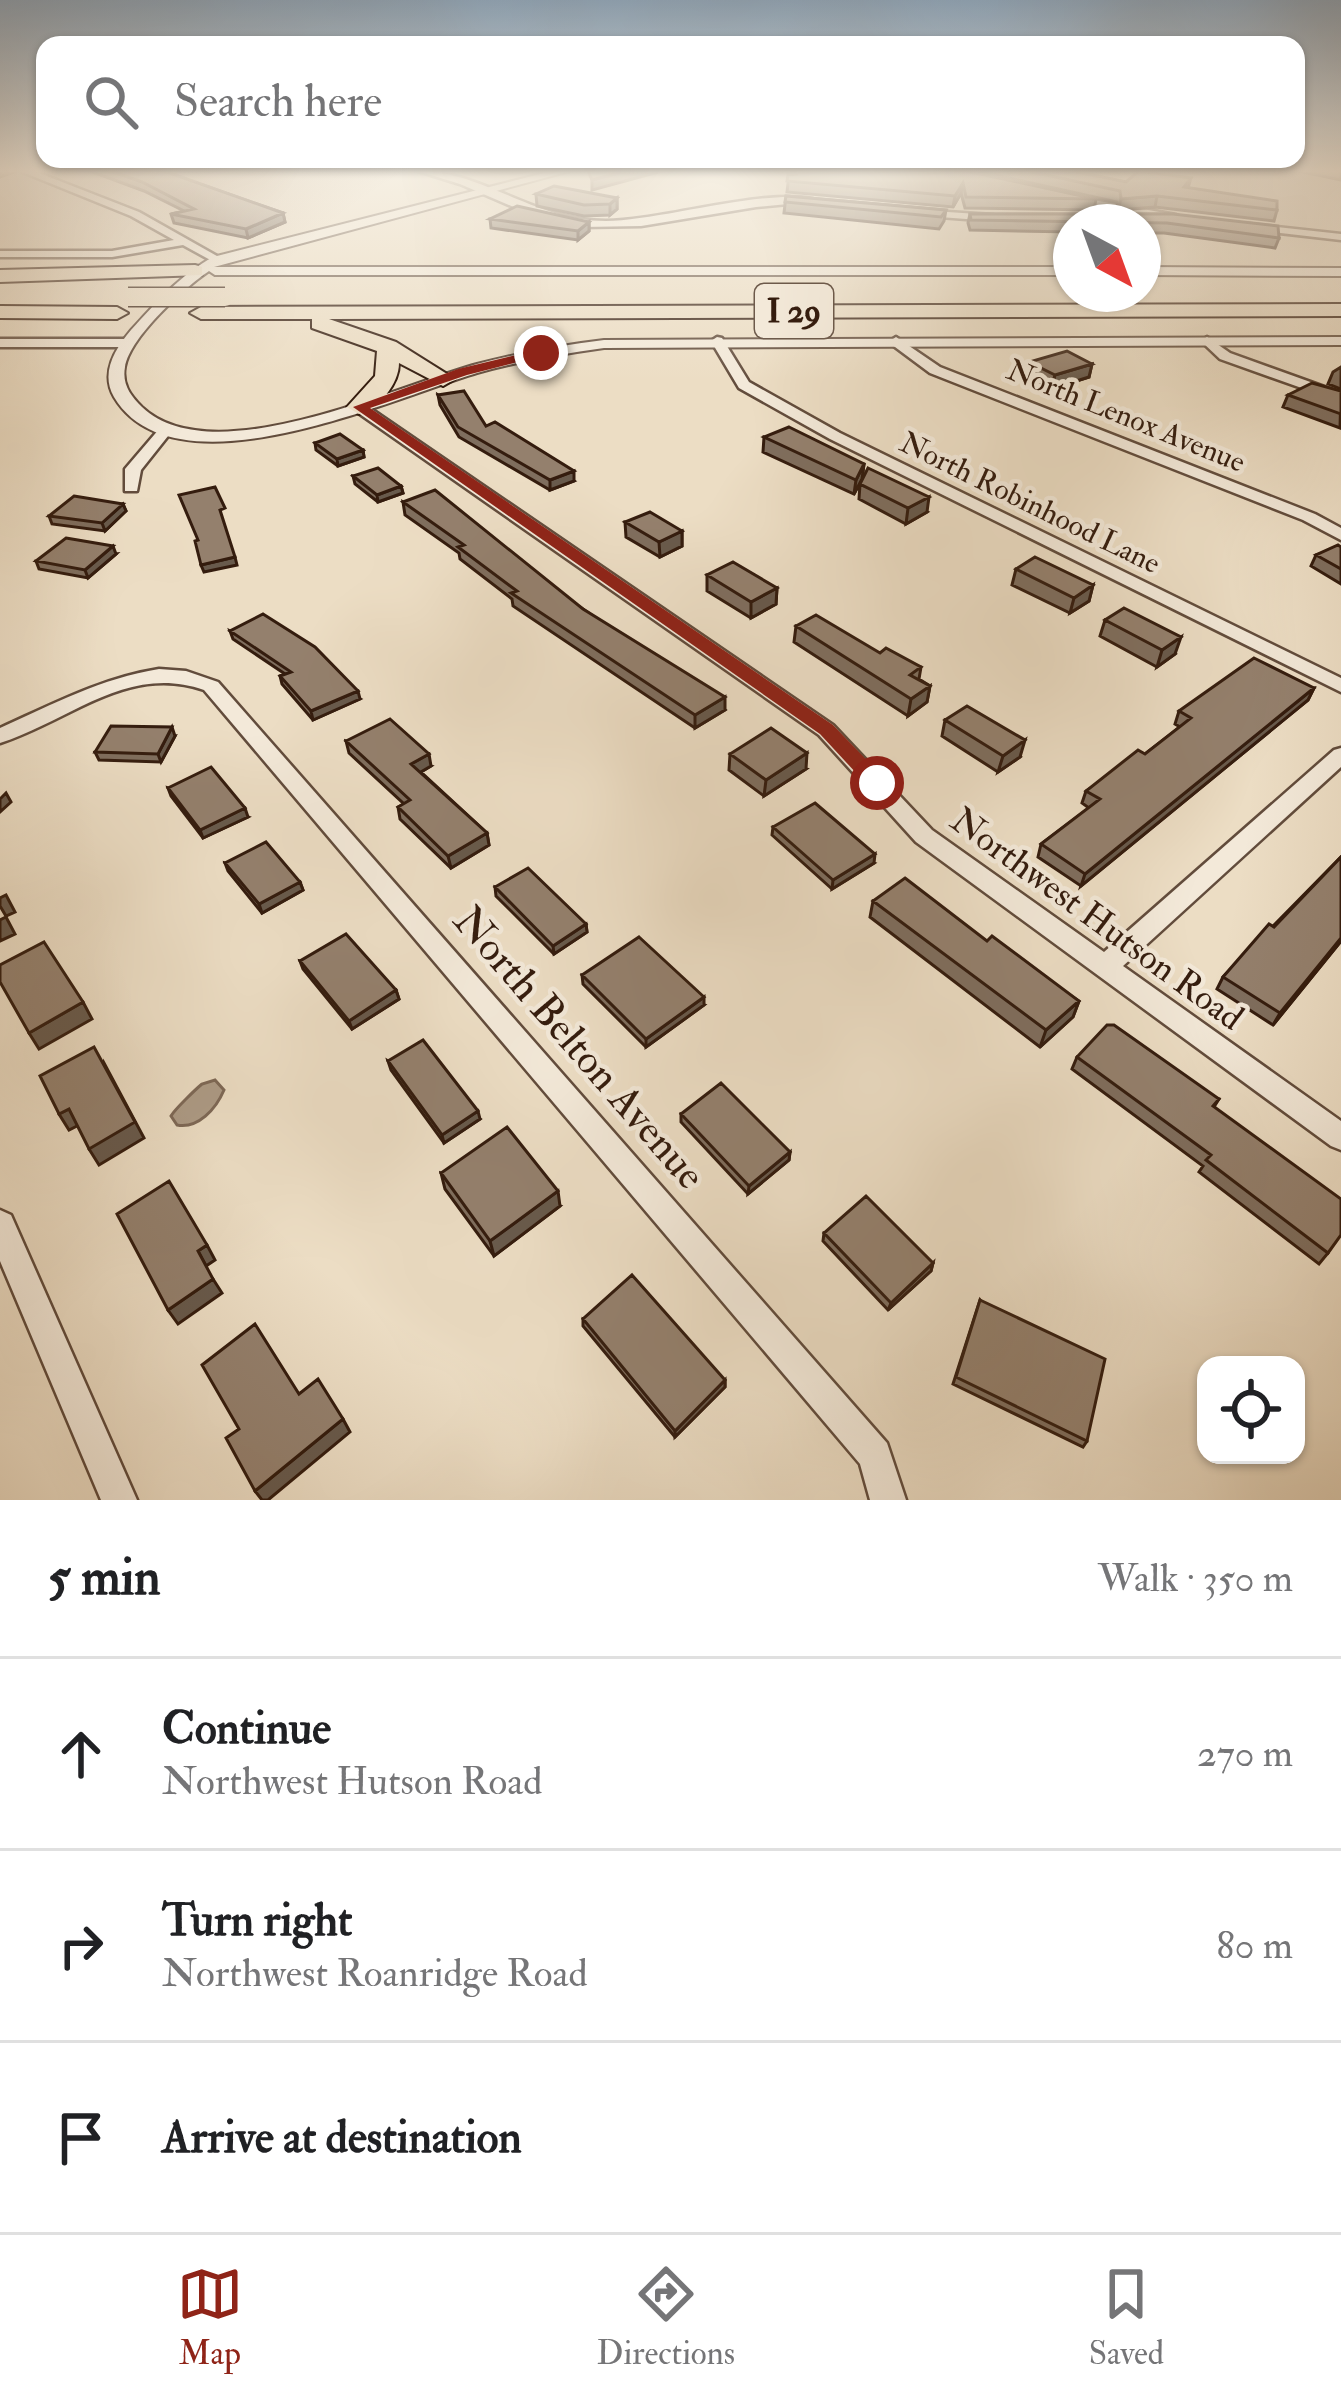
<!DOCTYPE html>
<html lang="en">
<head>
<meta charset="utf-8">
<style>
  :root { --surface:#fff; --page:#f2f2f2; --text:#202124; --muted:#757577; --line:#e0e0e0; --accent:#8f2418 }
  body { margin:0; font-family:"IM FELL Double Pica",serif; background:var(--page); color:var(--text) }
  .controls { position:absolute; right:36px; bottom:36px; display:grid; overflow:hidden; border-radius:24px; box-shadow:0 3px 9px #0004 }
  .controls button { width:108px; height:108px; display:grid; place-items:center; padding:0; border:0; border-bottom:3px solid var(--line); background:var(--surface); color:var(--text); font:60px sans-serif }
  .compass { position:absolute; left:1053px; top:204px; width:108px; height:108px; border-radius:50%; background:var(--surface); box-shadow:0 3px 9px #0004; rotate:139deg }
  .stop { position:absolute; width:36px; height:36px; margin:-27px; border:9px solid #8f2418; border-radius:50%; background:#fff }
  .stop.end { background:#8f2418; border-color:#fff; box-shadow:0 3px 12px #0008 }
  .list { margin:0; padding:0; list-style:none }
  h2 { display:flex; justify-content:space-between; align-items:center; height:156px; margin:0; padding:0 48px; font-size:51px }
  h2 small { font-size:39px; font-weight:400; color:var(--muted) }
  .list li { display:grid; grid-template-columns:78px 1fr auto; gap:36px; align-items:center; box-sizing:border-box; height:192px; padding:0 48px; border-top:3px solid var(--line) }
  .list b { display:block; font-size:45px; white-space:nowrap }
  .list p { margin:0; font-size:39px; white-space:nowrap; color:var(--muted) }
  .list em { font-size:39px; font-style:normal; color:var(--muted) }
  .icon { flex:none; width:66px; height:66px; fill:none; stroke:currentColor; stroke-width:2; stroke-linecap:round; stroke-linejoin:round }
  .map { position:relative; flex:none; width:1341px; height:1500px; overflow:hidden }
  .search { position:absolute; background:var(--surface); box-shadow:0 3px 9px #0004; left:36px; right:36px; top:36px; height:132px; display:flex; align-items:center; gap:30px; box-sizing:border-box; padding:0 42px; border-radius:24px; color:var(--muted); font-size:45px }
  .sheet { height:732px; background:var(--surface) }
  nav { display:flex; justify-content:space-around; align-items:center; box-sizing:border-box; height:168px; border-top:3px solid var(--line); background:var(--surface); font-size:33px; color:var(--muted) }
  nav a { display:grid; justify-items:center; gap:6px }
  nav .on { color:var(--accent) }
  .map>svg:first-child { display:block }
  .water { fill:#ad9b86; stroke:#7d6856; stroke-width:3 }
  .lines { fill:none; stroke-linecap:round; stroke-linejoin:round }
  .minor-casing { stroke:#624c3c; stroke-width:5 }
  .tertiary-casing { stroke:#624c3c; stroke-width:4 }
  .motorway-casing { stroke:#341c0e; stroke-width:4 }
  .minor { fill:#f3e9d9; fill-rule:evenodd }
  .tertiary { fill:#f3e9d9; fill-rule:evenodd }
  .motorway { fill:#ecddc4; fill-rule:evenodd }
  .motorway-bridge-casing { stroke:#341c0e; stroke-width:21; stroke-linecap:butt }
  .motorway-bridge { stroke:#ecddc4; stroke-width:18 }
  .wall { fill:#7f6e5e; stroke:#341c0e; stroke-width:3 }
  .shaded-wall { fill:#685a4c; stroke:#341c0e; stroke-width:3 }
  .building { fill:#94806d; stroke:#341c0e; stroke-width:3 }
  .route { fill:#8f2418 }
  .labels { text-anchor:middle; dominant-baseline:central; stroke-width:9; stroke-linejoin:round; paint-order:stroke }
  .far-street-label { font-size:30px; fill:#341c0e; stroke:#f3e9d9 }
  .shield { fill:#f3e9d9; stroke:#6d5a4b; stroke-width:3 }
  .shield-label { font-size:33px; font-weight:bold; fill:#341c0e }
  .street-label { font-size:36px; fill:#341c0e; stroke:#f3e9d9 }
  .near-street-label { font-size:42px; fill:#341c0e; stroke:#f3e9d9 }
</style>
</head>
<body>
<div class="map">
<svg width="1341" height="1500" viewBox="0 0 1341 1500">
  <rect width="100%" height="100%" fill="#ecddc4"/>
  <filter id="stains"><feTurbulence type="fractalNoise" baseFrequency=".00167" numOctaves="4"/><feColorMatrix values="0 0 0 0 .2 0 0 0 0 .09 0 0 0 0 .02 0 0 0 .5 -.17"/></filter>
  <radialGradient id="worn" r=".72"><stop offset=".6" stop-color="#630" stop-opacity="0"/><stop offset="1" stop-color="#630" stop-opacity=".3"/></radialGradient>
  <path class="water" d="M215,1080L224,1090C216,1109 198,1129 177,1125L171,1116C175,1109 196,1089 202,1084Z"/>
  <g class="lines">
    <g class="minor-casing">
      <path id="minor" d="M20,171H34L139,212L224,260L214,262L183,245L112,257H0V251H112L174,240L131,216Z
        M418,171C484,171 534,221 606,221C661,221 776,185 819,201L756,207L641,226L582,227L537,217L460,184Z
        M1071,196L1176,215L1181,218L1176,221L1067,201Z
        M917,210L993,215L998,218L993,221L913,215Z
        M1249,224L1341,234V240L1245,229Z
        M717,337L722,338L749,382L840,433L1341,678V692L830,439L739,388L711,341Z
        M896,337L940,367L1315,514L1341,528V540L1303,520L930,373L891,344L890,341Z
        M1207,337L1230,353L1341,393V402L1220,359L1201,341Z
        M0,339H128L134,343L128,347H0Z
        M354,404H364L833,725L932,830L1104,952L1334,750L1341,748V767L1123,966L1341,1121V1150L1331,1146L916,842L819,735L354,410Z
        M160,428L172,431L141,470L137,491H125V469Z
        M159,669L186,671L218,682L887,1443L906,1500H870L860,1464L204,690C128,663 69,721 0,743V728C53,704 102,678 159,669Z
        M0,1210L11,1215L137,1500H101L0,1261Z"/>
    </g>
    <g class="tertiary-casing">
      <path id="tertiary" d="M552,171H570L214,267H1071V275H215L209,271C184,288 130,337 125,367C122,384 130,395 142,407C213,474 395,386 477,364C519,353 561,345 604,340L1341,337V345L604,348C561,354 519,361 477,373C393,398 175,499 114,397C100,373 115,349 131,330C156,303 180,275 213,257Z
        M1143,267L1341,268V276L1143,275Z"/>
    </g>
    <g class="motorway-casing">
      <path id="motorway" d="M195,265L202,267V275L0,282V270Z
        M1341,304V316L329,319L396,342L455,379L443,386L399,363C399,384 379,408 359,414L347,407L375,376L377,351L312,328V319H201L190,313L201,307Z
        M0,306L117,307L128,313L117,319L0,318Z"/>
    </g>
    <use href="#minor" class="minor"/>
    <use href="#tertiary" class="tertiary"/>
    <use href="#motorway" class="motorway"/>
    <g class="motorway-bridge-casing">
      <path id="motorway-bridge" d="M128,297H225"/>
    </g>
    <use href="#motorway-bridge" class="motorway-bridge"/>
  </g>
  <path class="wall" d="M90,171H164L283,213L285,222L248,238L174,223L171,214L184,211L144,191Z
    M787,171H966L1096,199L1094,210L965,208L961,193L953,207L787,192L789,175Z
    M977,171H1072L1126,182L1191,178L1188,188L1277,210L1274,221L1155,207L1118,210L1117,202Z
    M1298,171H1341V180Z
    M536,194L617,198V209L610,215L584,216L537,206Z
    M786,196L946,210L944,221L939,229L784,213Z
    M970,214H1173L1279,238L1275,248L1164,233H1143V222H1071V232L970,230L968,223Z
    M490,219L589,222V231L578,240L491,228Z
    M1029,362L1092,364L1089,377L1051,389L1026,375Z
    M1341,367V389L1328,384L1333,372Z
    M1341,391L1340,428L1283,407L1288,395Z
    M438,395L486,426L574,481L550,490L459,437L440,405Z
    M764,437L864,464L862,479L854,494L763,452Z
    M315,443L363,450L364,457L338,466L316,450Z
    M353,476L401,486L403,493L378,502L355,484Z
    M860,484L927,512L906,524L859,499Z
    M403,502L583,609L725,710L695,728L513,606L512,599L460,559L459,553L405,515Z
    M123,504L126,511L105,531L52,524L49,516Z
    M625,522L682,531V546L660,557L626,537Z
    M1341,547V584L1311,566L1316,555Z
    M116,554L88,578L39,569L36,561Z
    M1016,569L1093,585L1089,601L1070,613L1012,585Z
    M707,575L777,588L776,604L751,618L707,591Z
    M1105,620L1175,654L1157,667L1100,636Z
    M796,626L921,667L919,679L930,686L927,702L908,716L794,642Z
    M230,631L360,699L313,720L282,684L280,676L285,674L233,639Z
    M1314,688L1308,700L1081,886L1038,857L1041,844L1089,808L1082,803L1086,791L1145,754L1180,727L1175,724L1179,711Z
    M945,720L1020,757L998,772L942,736Z
    M175,736L161,762L99,760L95,752Z
    M346,741L431,766L421,772L487,833L489,845L451,868L400,819L398,807L404,804L349,753Z
    M730,754L806,769L764,796L729,770Z
    M168,788L248,817L203,838L171,796Z
    M773,827L874,863L832,889L772,835Z
    M1341,857V941L1273,1025L1217,989L1223,977Z
    M225,863L300,882L303,890L262,913L228,871Z
    M495,887L586,924L587,932L554,954L496,896Z
    M873,901L987,941L1079,1001L1073,1017L1040,1047L870,917Z
    M300,961L396,990L399,999L352,1029L303,969Z
    M582,975L704,1005L646,1047L583,984Z
    M1077,1057L1219,1099L1214,1107L1328,1253L1319,1264L1199,1172L1203,1166L1072,1069Z
    M388,1061L480,1119L444,1143L391,1070Z
    M681,1114L790,1152L789,1160L748,1194L681,1122Z
    M441,1173L560,1206L494,1256L445,1189Z
    M824,1233L933,1263L931,1271L888,1310L823,1241Z
    M980,1300L1087,1441L1083,1447L953,1384Z
    M583,1319L725,1380V1387L675,1437L583,1326Z"/>
  <path class="shaded-wall" d="M0,171H17L0,177Z
    M626,171H662L592,190V180Z
    M963,183L961,193L953,207L955,196Z
    M1157,196L1155,207L1118,210L1121,199Z
    M617,198V209L610,215V204Z
    M283,213L285,222L248,238L246,229Z
    M589,222V231L578,240V231Z
    M1092,364L1089,377L1051,389L1055,375Z
    M363,450L364,457L338,466L337,459Z
    M864,464L862,479L854,494L856,480Z
    M574,471V481L550,490V480Z
    M401,486L403,493L378,502L377,495Z
    M929,497L927,512L906,524L908,508Z
    M123,504L126,511L105,531L102,523Z
    M682,531V546L660,557L659,542Z
    M113,546L116,554L88,578L85,570Z
    M235,557L237,565L204,572L201,565Z
    M1093,585L1089,601L1070,613L1074,598Z
    M777,588L776,604L751,618V602Z
    M1181,637L1175,654L1157,667L1162,650Z
    M930,686L927,702L908,716L911,699Z
    M1314,688L1308,700L1081,886L1085,874Z
    M358,691L360,699L313,720L311,711Z
    M725,697V710L695,728V715Z
    M172,727L175,736L161,762L158,754Z
    M1025,740L1020,757L998,772L1003,756Z
    M807,753L806,769L764,796L766,780Z
    M429,754L431,766L414,776L411,764Z
    M6,793L11,802L0,812V799Z
    M245,808L248,817L203,838L200,830Z
    M487,833L489,845L451,868L448,856Z
    M875,854L874,863L832,889L833,880Z
    M300,882L303,890L262,913L259,904Z
    M6,895L15,912L6,916L0,906V898Z
    M6,917L15,934L0,941V920Z
    M586,924L587,932L554,954L553,946Z
    M1341,938V941L1273,1025L1280,1013Z
    M396,990L399,999L352,1029L349,1021Z
    M704,997V1005L646,1047V1039Z
    M1079,1001L1073,1017L1040,1047L1046,1030Z
    M83,1002L92,1019L39,1049L29,1033Z
    M104,1063L144,1138L99,1165L89,1149Z
    M69,1109L79,1125L69,1130L59,1114Z
    M478,1111L480,1119L444,1143L442,1135Z
    M790,1152L789,1160L748,1194L749,1186Z
    M558,1191L560,1206L494,1256L490,1241Z
    M207,1245L215,1260L206,1266L198,1251Z
    M933,1263L931,1271L888,1310L891,1303Z
    M213,1279L222,1293L178,1324L168,1310Z
    M725,1380V1387L675,1437V1431Z
    M343,1419L350,1432L268,1500H262L255,1491Z"/>
  <path class="building" d="M111,171H164L283,213L246,229L171,214L194,209L142,182Z
    M588,171H626L592,180Z
    M794,171H966L1096,199L966,197L963,183L955,196L787,181L788,175L796,174Z
    M1028,171H1072L1126,182L1139,171L1191,178L1184,187L1277,201V210L1157,196L1121,199L1120,191Z
    M554,186L617,198L610,204L584,205L536,194Z
    M786,196L946,210L941,217L785,202Z
    M517,206L589,222L578,231L490,219Z
    M970,214H1173L1278,226L1279,238L1167,223L971,220Z
    M1067,351L1092,364L1055,375L1029,362Z
    M1312,383L1341,391V414L1288,395Z
    M464,391L486,426L495,422L574,471L550,480L458,427L438,395Z
    M789,427L864,464L856,480L764,437Z
    M340,434L363,450L337,459L315,443Z
    M378,468L401,486L377,495L353,476Z
    M868,468L929,497L908,508L860,484Z
    M215,487L225,508L220,510L235,557L201,565L195,541L198,540L179,495Z
    M435,490L583,609L725,697L695,715L511,593L517,591L458,547L464,545L403,502Z
    M74,496L123,504L102,523L49,516Z
    M650,512L682,531L659,542L625,522Z
    M66,538L113,546L85,570L36,561Z
    M1338,545L1341,547V569L1316,555Z
    M1035,557L1093,585L1074,598L1016,569Z
    M733,562L777,588L751,602L707,575Z
    M1124,608L1181,637L1162,650L1105,620Z
    M263,614L315,647L358,691L311,711L280,676L291,672L230,631Z
    M816,615L880,653L886,648L921,667L910,675L930,686L911,699L796,626Z
    M1254,658L1314,688L1085,874L1041,844L1100,799L1086,791L1138,750L1145,754L1191,718L1179,711Z
    M967,706L1025,740L1003,756L945,720Z
    M390,719L429,754L411,764L487,833L448,856L398,807L410,800L346,741Z
    M111,726L172,727L158,754L95,752Z
    M771,728L807,753L766,780L730,754Z
    M211,767L245,808L200,830L168,788Z
    M815,803L875,854L833,880L773,827Z
    M266,842L300,882L259,904L225,863Z
    M1341,857V938L1280,1013L1223,977L1269,924L1274,927Z
    M528,868L586,924L553,946L495,887Z
    M905,878L987,941L992,936L1079,1001L1046,1030L873,901Z
    M346,934L396,990L349,1021L300,961Z
    M639,937L704,997L646,1039L582,975Z
    M44,942L83,1002L29,1033L0,982V965Z
    M1107,1025H1114L1219,1099L1213,1106L1341,1199V1235L1328,1253L1206,1160L1211,1155L1077,1057Z
    M423,1040L478,1111L442,1135L388,1061Z
    M94,1047L135,1122L89,1149L69,1109L59,1114L40,1076Z
    M721,1083L790,1152L749,1186L681,1114Z
    M507,1127L558,1191L490,1241L441,1173Z
    M169,1181L207,1245L198,1251L213,1279L168,1310L117,1214Z
    M866,1196L933,1263L891,1303L824,1233Z
    M632,1275L725,1380L675,1431L583,1319Z
    M980,1300L1105,1359L1087,1441L956,1377Z
    M255,1324L299,1394L318,1379L343,1419L255,1491L226,1438L239,1429L202,1365Z"/>
  <linearGradient id="sky" x2="0" y2="1"><stop stop-color="#90aac1"/><stop offset="0.45" stop-color="#f6f0e4"/><stop offset="1" stop-color="#f6f0e4" stop-opacity="0"/></linearGradient>
  <rect width="1341" height="381" fill="url(#sky)"/>
  <path class="route" d="M541,349L546,355L467,375L370,408L833,725L884,778V788H870L820,734L353,407L458,369Z"/>
  <g class="labels">
    <g class="far-street-label">
      <text transform="translate(1126 416) rotate(22)">North Lenox Avenue</text>
      <text transform="translate(1030 503) rotate(26)">North Robinhood Lane</text>
    </g>
    <rect class="shield" x="755" y="284" width="78" height="54" rx="9"/>
    <g class="shield-label">
      <text x="794" y="311">I 29</text>
    </g>
    <g class="street-label">
      <text transform="translate(1097 919) rotate(36)">Northwest Hutson Road</text>
    </g>
    <g class="near-street-label">
      <text transform="translate(579 1048) rotate(49)">North Belton Avenue</text>
    </g>
  </g>
  <rect width="100%" height="100%" filter="url(#stains)"/>
  <rect width="100%" height="100%" fill="url(#worn)"/>
</svg>
<div class="controls">
<button><svg class="icon" aria-label="locate" viewBox="0 0 24 24"><circle cx="12" cy="12" r="6"/><path d="M12 2v4M12 18v4M2 12h4M18 12h4"/></svg></button>
</div>
<svg class="compass" viewBox="-18 -18 36 36"><path d="M0-13l5 13h-10z" fill="#e53935"/><path d="M0 13l5-13h-10z" fill="#757577"/></svg>
<div class="stop" style="left:877px;top:783px"></div>
<div class="stop end" style="left:541px;top:353px"></div>
<div class="search"><svg class="icon" aria-label="search" viewBox="0 0 24 24"><circle cx="10" cy="10" r="6"/><path d="M15 15l6 6"/></svg>Search here</div>
</div>
<section class="sheet">
<h2>5 min<small>Walk · 350 m</small></h2>
<ul class="list">
<li><svg class="icon" aria-label="ahead" viewBox="0 0 24 24"><path d="M12 20V5M6 11l6-6 6 6"/></svg><div><b>Continue</b><p>Northwest Hutson Road</p></div><em>270 m</em></li>
<li><svg class="icon" aria-label="right" viewBox="0 0 24 24"><path d="M7 20v-9h11M14 6l5 5-5 5"/></svg><div><b>Turn right</b><p>Northwest Roanridge Road</p></div><em>80 m</em></li>
<li><svg class="icon" aria-label="arrive" viewBox="0 0 24 24"><path d="M6 21V4h12l-3 4 3 4H6"/></svg><div><b>Arrive at destination</b></div></li>
</ul>
</section>
<nav>
<a class="on"><svg class="icon" aria-label="map" viewBox="0 0 24 24"><path d="M3 6l6-2 6 2 6-2v14l-6 2-6-2-6 2zM9 4v14M15 6v14"/></svg>Map</a>
<a><svg class="icon" aria-label="directions" viewBox="0 0 24 24"><path d="M12 3l9 9-9 9-9-9zM9 14v-3h6M13 9l2 2-2 2"/></svg>Directions</a>
<a><svg class="icon" aria-label="saved" viewBox="0 0 24 24"><path d="M7 4h10v16l-5-4-5 4z"/></svg>Saved</a>
</nav>
</body>
</html>
